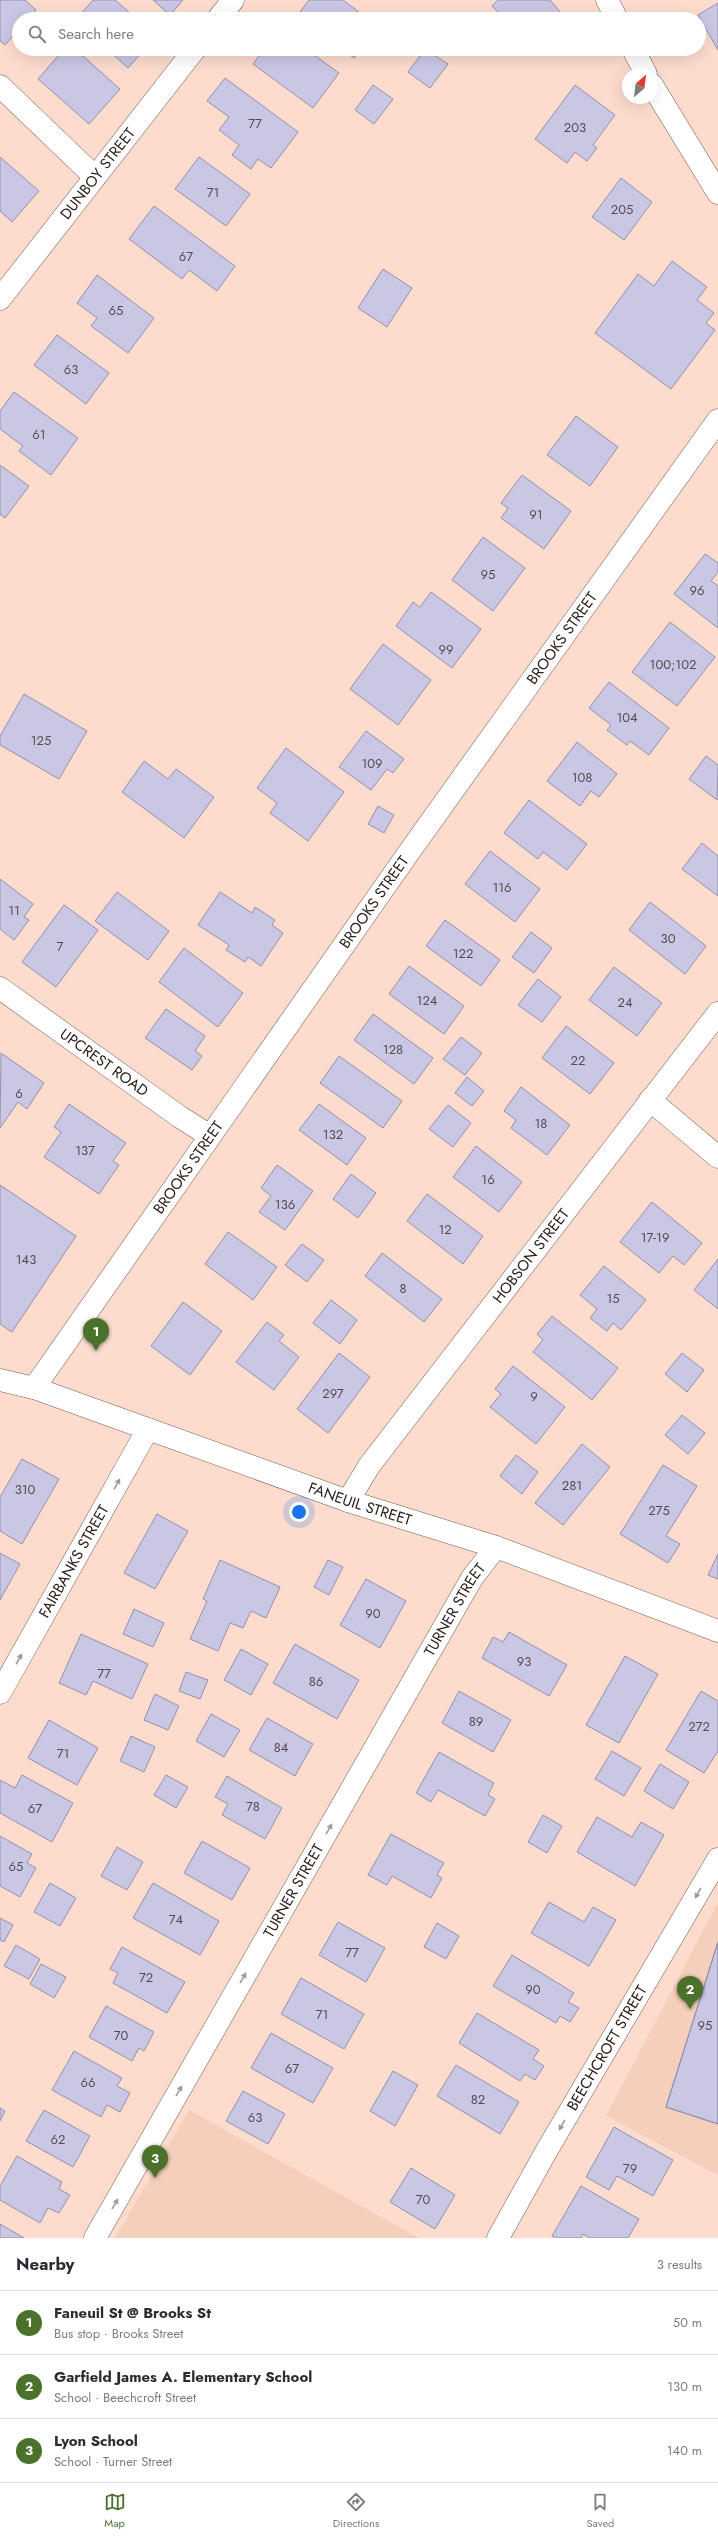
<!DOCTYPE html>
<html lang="en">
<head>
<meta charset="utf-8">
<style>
  :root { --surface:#fff; --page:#f7f7f7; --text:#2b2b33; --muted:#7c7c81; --line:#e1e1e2; --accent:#4b712b }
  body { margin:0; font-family:Jost,sans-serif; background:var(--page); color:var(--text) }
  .compass { position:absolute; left:622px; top:68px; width:36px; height:36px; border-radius:50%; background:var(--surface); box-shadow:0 4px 16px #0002; rotate:28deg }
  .you { position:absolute; left:299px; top:1512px; width:14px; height:14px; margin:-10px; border:3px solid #fff; border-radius:50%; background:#1a73e8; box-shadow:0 0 0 6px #1a73e833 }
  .badge { display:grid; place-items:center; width:26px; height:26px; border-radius:50%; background:var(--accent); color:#fff; font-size:13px; font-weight:700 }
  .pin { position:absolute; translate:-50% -33px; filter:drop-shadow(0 1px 2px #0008) }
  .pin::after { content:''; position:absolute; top:21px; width:14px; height:12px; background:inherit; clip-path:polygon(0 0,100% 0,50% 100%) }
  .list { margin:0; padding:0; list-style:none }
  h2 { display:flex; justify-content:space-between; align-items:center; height:52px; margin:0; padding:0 16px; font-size:17px }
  h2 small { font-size:13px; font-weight:400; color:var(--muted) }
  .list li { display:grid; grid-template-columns:26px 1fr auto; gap:12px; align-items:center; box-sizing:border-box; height:64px; padding:0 16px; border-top:1px solid var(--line) }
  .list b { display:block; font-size:15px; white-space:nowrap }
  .list p { margin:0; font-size:13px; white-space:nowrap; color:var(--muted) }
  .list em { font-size:13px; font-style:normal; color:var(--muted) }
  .icon { flex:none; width:22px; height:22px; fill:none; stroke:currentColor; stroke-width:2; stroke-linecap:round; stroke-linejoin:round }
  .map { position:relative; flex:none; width:718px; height:2238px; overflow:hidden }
  .search { position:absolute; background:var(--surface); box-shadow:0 4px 16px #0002; left:12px; right:12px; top:12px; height:44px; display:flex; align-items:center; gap:10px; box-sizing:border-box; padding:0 14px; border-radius:22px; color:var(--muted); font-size:15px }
  .sheet { height:244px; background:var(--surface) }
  nav { display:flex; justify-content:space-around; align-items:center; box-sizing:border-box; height:56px; border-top:1px solid var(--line); background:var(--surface); font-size:11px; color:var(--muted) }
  nav a { display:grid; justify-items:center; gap:2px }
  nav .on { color:var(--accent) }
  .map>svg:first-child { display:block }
  .built { fill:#f6cebc }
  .building { fill:#cac7e5; stroke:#9390ac }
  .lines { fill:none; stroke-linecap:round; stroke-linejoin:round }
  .minor-casing { stroke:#775b4f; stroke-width:23 }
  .tertiary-casing { stroke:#775b4f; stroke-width:23 }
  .minor { stroke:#fff; stroke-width:22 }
  .tertiary { stroke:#fff; stroke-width:22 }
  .oneway { fill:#a09b98 }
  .labels { text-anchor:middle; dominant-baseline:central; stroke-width:3.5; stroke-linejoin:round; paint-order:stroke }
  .number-label { font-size:13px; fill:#544a4e }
  .street-label { font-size:15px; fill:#2c201b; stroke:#fddcce }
</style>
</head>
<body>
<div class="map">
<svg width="718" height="2238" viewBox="0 0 718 2238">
  <rect width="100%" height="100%" fill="#fddcce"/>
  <path class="built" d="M718,1902V2175L606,2116Z
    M189,2110L419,2238H115Z"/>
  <path class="building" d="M0,0H25L36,10L28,19H19V29L5,45L0,41Z
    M93,0H115L137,19H76Z
    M153,0H183L170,15Z
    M309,0H343L368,19H301L297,16Z
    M498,0H550L561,13L554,19H505L492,6Z
    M718,3V50L698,15Z
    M64,49H75L120,89L89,124L38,79Z
    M107,49H145L128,68Z
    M264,49H306L339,73L313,108L253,64Z
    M342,49H360L354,58Z
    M425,49L448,64L430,88L408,72Z
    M225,78L298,132L271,168L258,159L251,169L232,155L239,145L219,130L229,117L207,101Z
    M373,85L393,99L374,124L355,110Z
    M575,85L615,115L593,145L597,148L587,161L575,152L567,163L535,139Z
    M0,157L39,191L12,222L0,211Z
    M199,157L250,194L226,226L175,189Z
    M621,178L652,202L624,240L592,217Z
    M154,206L235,266L217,291L189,270L182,279L129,239Z
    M672,261L707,287L697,300L714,313L706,323L715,330L671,389L595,333L638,274L654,286Z
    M383,269L412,288L387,327L358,308Z
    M97,275L154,318L128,353L91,326L97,318L77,303Z
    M57,335L109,373L86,404L34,365Z
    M14,392L78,438L51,475L19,451L23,446L0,429V411Z
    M576,416L618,447L590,486L547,455Z
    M0,465L29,486L5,518L0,514Z
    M522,475L571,511L544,549L501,518L508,508L501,503Z
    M483,537L525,568L493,611L452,580Z
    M705,554L718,563V572L711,581L718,586V628L674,594Z
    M431,592L481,629L452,668L396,626L413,602L420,607Z
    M670,622L715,657L677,706L632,672Z
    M383,644L431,680L398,725L350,689Z
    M609,682L669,728L649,755L630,741L627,745L607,730L611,725L589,708Z
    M24,694L87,731L59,779L0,745V736Z
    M366,731L404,759L393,773L387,769L371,790L339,767Z
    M577,742L617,774L599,797L591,791L580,806L547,781Z
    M286,748L344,792L308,841L270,813L277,803L257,788Z
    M706,756L718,765L717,800L689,779Z
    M144,761L168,779L176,769L214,797L184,838L122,792Z
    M529,800L587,844L567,870L543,852L538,859L504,833Z
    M378,806L394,815L384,833L368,824Z
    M702,843L718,856V896L682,869Z
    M490,851L540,889L515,922L465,884Z
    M0,879L33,904L24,917L29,920L14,940L0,929Z
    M117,892L169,931L148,960L95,921Z
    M220,892L252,913L255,907L275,920L272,925L283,933L261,966L248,957L245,962L226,950L229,945L198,925Z
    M650,902L706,946L685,974L629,930Z
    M64,905L98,930L56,987L22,962Z
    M445,920L500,960L481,986L426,946Z
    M531,932L552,948L534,973L512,957Z
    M184,948L243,993L218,1027L159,982Z
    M409,966L464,1006L444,1034L389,994Z
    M614,967L662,1003L637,1036L589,1000Z
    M538,979L561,997L542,1022L518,1005Z
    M166,1009L205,1036L195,1051L202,1056L192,1070L145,1038Z
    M373,1014L433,1058L414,1084L354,1040Z
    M566,1026L614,1063L590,1094L542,1058Z
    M461,1037L482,1053L465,1075L443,1059Z
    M1,1053L44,1083L27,1109L18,1102L0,1128Z
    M339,1056L402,1101L383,1128L320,1083Z
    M467,1077L484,1091L472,1106L455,1093Z
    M521,1087L570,1125L547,1155L511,1128L516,1120L504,1111Z
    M69,1104L126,1143L113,1161L119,1165L99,1194L44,1157L61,1132L54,1127Z
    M319,1104L366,1138L347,1165L299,1130Z
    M448,1105L471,1123L453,1147L429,1129Z
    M476,1146L522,1182L499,1212L453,1177Z
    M277,1165L313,1191L285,1230L259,1212L271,1196L261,1188Z
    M351,1174L376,1193L358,1218L333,1199Z
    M0,1185L76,1236L12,1332L0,1324Z
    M427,1194L483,1236L463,1264L407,1221Z
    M652,1202L702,1243L684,1265L673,1256L659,1273L620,1242Z
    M228,1232L277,1267L253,1300L205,1264Z
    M302,1244L324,1260L307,1282L285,1265Z
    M382,1253L442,1299L424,1322L365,1276Z
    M718,1259V1309L694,1290Z
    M604,1266L646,1300L621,1330L613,1323L607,1331L590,1318L597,1309L580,1295Z
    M331,1300L357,1320L340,1344L313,1323Z
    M183,1302L222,1331L190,1375L151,1346Z
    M552,1316L618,1368L592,1400L533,1352L543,1340L537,1334Z
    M267,1322L284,1335L279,1341L299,1357L274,1390L236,1362Z
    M339,1353L370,1377L328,1433L297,1409Z
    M682,1353L704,1370L687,1392L665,1374Z
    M513,1366L565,1407L536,1444L490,1407L501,1394L495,1389Z
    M682,1415L705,1433L688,1454L665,1435Z
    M582,1444L610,1467L563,1525L535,1503Z
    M516,1455L538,1472L522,1494L500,1476Z
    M22,1459L59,1479L22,1544L0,1531V1497Z
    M663,1465L697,1486L666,1536L680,1544L668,1563L620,1534Z
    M157,1514L188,1531L155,1589L124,1573Z
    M0,1553L20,1564L0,1600Z
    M718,1554V1579L708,1575Z
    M220,1560L280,1587L266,1618L251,1611L243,1628L230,1623L218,1651L190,1639L207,1601L203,1599Z
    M328,1560L343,1567L329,1595L314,1587Z
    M366,1579L406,1601L380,1648L340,1625Z
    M134,1609L164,1623L153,1647L123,1634Z
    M509,1632L567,1665L549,1696L482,1658L493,1637L503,1642Z
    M81,1634L148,1664L132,1699L93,1681L86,1695L59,1683Z
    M295,1644L359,1680L337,1719L273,1683Z
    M241,1649L268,1664L251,1695L224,1680Z
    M625,1656L658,1674L619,1743L586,1725Z
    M186,1672L208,1680L200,1699L179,1691Z
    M459,1691L511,1720L493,1752L442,1723Z
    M701,1691L718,1701V1751L704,1773L666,1750Z
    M155,1694L179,1706L168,1730L144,1720Z
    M211,1714L240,1730L224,1757L196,1741Z
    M267,1718L313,1744L295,1776L249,1750Z
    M49,1720L98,1748L77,1785L28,1758Z
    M131,1736L155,1747L144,1772L120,1761Z
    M612,1751L641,1768L624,1796L595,1779Z
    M439,1752L494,1783L488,1795L495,1799L485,1816L438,1790L431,1802L416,1793Z
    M660,1764L689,1782L673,1809L644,1791Z
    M22,1775L73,1803L52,1842L0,1813V1780L15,1788Z
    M166,1775L188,1787L176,1808L154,1795Z
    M227,1776L282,1808L265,1839L222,1815L228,1804L215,1797Z
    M543,1815L562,1826L547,1853L528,1842Z
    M597,1817L632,1837L641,1822L664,1835L635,1886L577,1852Z
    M391,1834L444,1863L437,1875L442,1878L431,1898L392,1876L387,1885L368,1875Z
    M0,1836L32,1854L27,1863L36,1868L20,1897L0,1886Z
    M202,1841L250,1868L232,1900L184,1873Z
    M117,1847L143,1862L127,1890L101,1876Z
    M50,1883L76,1898L60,1926L34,1912Z
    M153,1883L219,1921L200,1955L133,1918Z
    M549,1902L584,1922L593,1907L616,1920L589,1966L531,1933Z
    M0,1918L13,1925L4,1942L0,1940Z
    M338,1922L385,1948L366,1982L319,1955Z
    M437,1923L459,1936L446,1959L424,1947Z
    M718,1942V2124L666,2107Z
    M718,1942V2124L666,2107Z
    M16,1945L40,1959L29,1979L4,1966Z
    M122,1947L185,1982L167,2013L113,1983L118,1973L110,1969Z
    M512,1955L574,1993L568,2002L579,2008L570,2022L560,2016L556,2023L493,1986Z
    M41,1964L66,1977L54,1998L30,1984Z
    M301,1978L364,2014L344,2049L281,2014Z
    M106,2006L154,2032L144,2051L139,2048L132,2061L89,2037Z
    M477,2013L539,2050L533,2059L544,2066L535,2080L525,2074L520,2081L459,2043Z
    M271,2033L333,2068L313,2103L251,2068Z
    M74,2051L122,2078L117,2086L130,2093L120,2112L107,2105L101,2117L52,2090Z
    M456,2065L519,2102L500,2134L437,2096Z
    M393,2071L418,2085L395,2126L370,2111Z
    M243,2091L285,2114L268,2144L226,2121Z
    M0,2108L5,2111L0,2121Z
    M44,2110L90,2136L73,2167L26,2141Z
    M614,2127L673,2160L653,2196L617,2176L609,2190L586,2177Z
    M17,2156L62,2182L59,2189L70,2195L59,2213L48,2208L40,2223L0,2200V2186Z
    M411,2168L455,2195L435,2229L390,2202Z
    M581,2186L639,2219L628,2238H590L583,2234L581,2238H556L552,2236Z
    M0,2224L24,2238H0Z"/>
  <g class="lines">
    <g class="minor-casing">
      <g id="minor">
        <path d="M607,0L617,19"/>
        <path d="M218,19L233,0"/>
        <path d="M633,49L646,74"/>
        <path d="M652,85L718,193"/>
        <path d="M0,86L95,177"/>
        <path id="s1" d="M0,299L195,49"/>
        <path id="s2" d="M0,988L180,1117L210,1136"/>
        <path d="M650,1100L718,1157"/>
        <path id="s3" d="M348,1501L369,1466L718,1013"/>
        <path id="s4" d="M0,1693L148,1429"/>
        <path id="s5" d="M95,2238L472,1578L496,1547"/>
      </g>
    </g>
    <g class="tertiary-casing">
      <g id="tertiary">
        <path id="s6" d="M0,1380L34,1388L348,1501L496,1547L718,1631"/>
        <path id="s7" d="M34,1388L407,855L718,420"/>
        <path id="s8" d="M498,2238L547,2150L718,1859"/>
      </g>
    </g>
    <use href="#minor" class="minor"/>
    <use href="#tertiary" class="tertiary"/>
  </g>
  <defs><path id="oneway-solid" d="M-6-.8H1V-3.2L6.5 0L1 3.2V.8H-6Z"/></defs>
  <g class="oneway">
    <use href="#oneway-solid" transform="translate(117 1484) rotate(-61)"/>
    <use href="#oneway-solid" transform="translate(19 1659) rotate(-61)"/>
    <use href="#oneway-solid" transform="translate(329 1829) rotate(-60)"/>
    <use href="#oneway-solid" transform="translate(698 1893) rotate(120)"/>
    <use href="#oneway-solid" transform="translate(243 1978) rotate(-60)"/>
    <use href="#oneway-solid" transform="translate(179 2091) rotate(-60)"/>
    <use href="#oneway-solid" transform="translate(562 2125) rotate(120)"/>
    <use href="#oneway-solid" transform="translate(115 2204) rotate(-60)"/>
  </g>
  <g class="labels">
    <g class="number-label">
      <text x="255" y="123">77</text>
      <text x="575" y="127">203</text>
      <text x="213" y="192">71</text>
      <text x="622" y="209">205</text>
      <text x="186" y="256">67</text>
      <text x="116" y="310">65</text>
      <text x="71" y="369">63</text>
      <text x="39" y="434">61</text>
      <text x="536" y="514">91</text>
      <text x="488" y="574">95</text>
      <text x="697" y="590">96</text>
      <text x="446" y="649">99</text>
      <text x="673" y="664">100;102</text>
      <text x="627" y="717">104</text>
      <text x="41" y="740">125</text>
      <text x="372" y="763">109</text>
      <text x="582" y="777">108</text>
      <text x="502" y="887">116</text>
      <text x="14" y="910">11</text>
      <text x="668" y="938">30</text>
      <text x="60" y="946">7</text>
      <text x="463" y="953">122</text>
      <text x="427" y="1000">124</text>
      <text x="625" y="1002">24</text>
      <text x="393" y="1049">128</text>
      <text x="578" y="1060">22</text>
      <text x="19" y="1093">6</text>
      <text x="541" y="1123">18</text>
      <text x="333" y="1134">132</text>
      <text x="85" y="1150">137</text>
      <text x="488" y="1179">16</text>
      <text x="285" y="1204">136</text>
      <text x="445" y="1229">12</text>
      <text x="655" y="1237">17-19</text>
      <text x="26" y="1259">143</text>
      <text x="403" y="1288">8</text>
      <text x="613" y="1298">15</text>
      <text x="333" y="1393">297</text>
      <text x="534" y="1396">9</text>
      <text x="572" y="1485">281</text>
      <text x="25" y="1489">310</text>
      <text x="659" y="1510">275</text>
      <text x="373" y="1613">90</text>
      <text x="524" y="1661">93</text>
      <text x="104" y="1673">77</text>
      <text x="316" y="1681">86</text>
      <text x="476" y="1721">89</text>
      <text x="699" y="1726">272</text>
      <text x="281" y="1747">84</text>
      <text x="63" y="1753">71</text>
      <text x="253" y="1806">78</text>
      <text x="35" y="1808">67</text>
      <text x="16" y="1866">65</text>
      <text x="176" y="1919">74</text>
      <text x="352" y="1952">77</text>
      <text x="146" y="1977">72</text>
      <text x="533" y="1989">90</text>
      <text x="322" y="2014">71</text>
      <text x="705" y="2025">95</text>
      <text x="121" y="2035">70</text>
      <text x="292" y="2068">67</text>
      <text x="88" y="2082">66</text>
      <text x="478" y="2099">82</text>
      <text x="255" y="2117">63</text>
      <text x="58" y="2139">62</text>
      <text x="630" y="2168">79</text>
      <text x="423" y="2199">70</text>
    </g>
    <g class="street-label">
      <text stroke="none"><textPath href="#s1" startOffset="159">DUNBOY STREET</textPath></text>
      <text stroke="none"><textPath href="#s7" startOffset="917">BROOKS STREET</textPath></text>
      <text stroke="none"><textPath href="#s7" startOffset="593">BROOKS STREET</textPath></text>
      <text stroke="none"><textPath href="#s2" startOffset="128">UPCREST ROAD</textPath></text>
      <text stroke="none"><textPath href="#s7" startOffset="269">BROOKS STREET</textPath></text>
      <text stroke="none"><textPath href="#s3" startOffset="306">HOBSON STREET</textPath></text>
      <text stroke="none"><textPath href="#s6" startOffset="381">FANEUIL STREET</textPath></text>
      <text stroke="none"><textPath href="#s4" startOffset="151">FAIRBANKS STREET</textPath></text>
      <text stroke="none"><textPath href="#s5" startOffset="724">TURNER STREET</textPath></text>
      <text stroke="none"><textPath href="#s5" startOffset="400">TURNER STREET</textPath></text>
      <text stroke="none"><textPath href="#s8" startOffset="219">BEECHCROFT STREET</textPath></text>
    </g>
  </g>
</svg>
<svg class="compass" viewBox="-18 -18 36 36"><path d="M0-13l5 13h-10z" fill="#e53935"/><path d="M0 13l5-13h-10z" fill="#7c7c81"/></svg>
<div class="you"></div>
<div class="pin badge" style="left:96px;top:1351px">1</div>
<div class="pin badge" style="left:690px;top:2009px">2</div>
<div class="pin badge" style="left:155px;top:2178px">3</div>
<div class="search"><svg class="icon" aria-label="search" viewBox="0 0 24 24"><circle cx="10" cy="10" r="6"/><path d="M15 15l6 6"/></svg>Search here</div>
</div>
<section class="sheet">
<h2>Nearby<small>3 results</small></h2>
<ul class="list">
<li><span class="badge">1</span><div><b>Faneuil St @ Brooks St</b><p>Bus stop · Brooks Street</p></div><em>50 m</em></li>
<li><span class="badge">2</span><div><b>Garfield James A. Elementary School</b><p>School · Beechcroft Street</p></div><em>130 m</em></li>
<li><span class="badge">3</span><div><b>Lyon School</b><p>School · Turner Street</p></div><em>140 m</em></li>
</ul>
</section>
<nav>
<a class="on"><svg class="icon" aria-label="map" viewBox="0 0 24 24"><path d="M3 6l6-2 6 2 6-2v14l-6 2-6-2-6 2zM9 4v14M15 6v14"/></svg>Map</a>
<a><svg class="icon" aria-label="directions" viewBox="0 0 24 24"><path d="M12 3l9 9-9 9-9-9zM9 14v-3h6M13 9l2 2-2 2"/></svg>Directions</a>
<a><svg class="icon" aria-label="saved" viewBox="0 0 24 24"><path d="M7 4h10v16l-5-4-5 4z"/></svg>Saved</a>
</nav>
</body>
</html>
